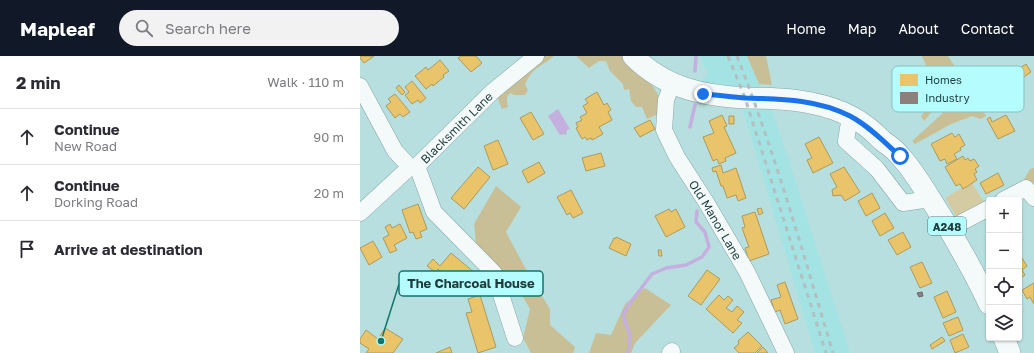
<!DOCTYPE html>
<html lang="en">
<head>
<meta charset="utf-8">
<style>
  :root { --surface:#fff; --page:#f2f2f3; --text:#2b2b33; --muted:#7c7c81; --line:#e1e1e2; --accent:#111827 }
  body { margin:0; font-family:"Golos Text",sans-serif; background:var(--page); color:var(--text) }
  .controls { position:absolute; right:12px; bottom:12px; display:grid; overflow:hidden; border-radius:4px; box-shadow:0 1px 3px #0004 }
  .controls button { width:36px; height:36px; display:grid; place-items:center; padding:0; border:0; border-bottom:1px solid var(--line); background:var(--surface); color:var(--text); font:20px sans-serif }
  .stop { position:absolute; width:12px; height:12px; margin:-9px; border:3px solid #1a73e8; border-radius:50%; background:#fff }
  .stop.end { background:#1a73e8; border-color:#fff; box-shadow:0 1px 4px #0008 }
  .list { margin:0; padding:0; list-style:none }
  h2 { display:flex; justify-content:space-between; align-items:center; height:52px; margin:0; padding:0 16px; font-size:17px }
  h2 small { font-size:13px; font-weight:400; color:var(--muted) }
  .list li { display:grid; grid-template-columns:26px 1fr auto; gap:12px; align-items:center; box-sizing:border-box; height:56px; padding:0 16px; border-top:1px solid var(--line) }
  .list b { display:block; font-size:15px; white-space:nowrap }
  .list p { margin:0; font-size:13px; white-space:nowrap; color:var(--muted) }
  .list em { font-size:13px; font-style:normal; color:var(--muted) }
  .icon { flex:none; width:22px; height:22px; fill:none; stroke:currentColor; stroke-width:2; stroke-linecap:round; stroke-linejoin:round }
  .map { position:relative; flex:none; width:674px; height:297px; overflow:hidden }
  header { display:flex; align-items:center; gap:24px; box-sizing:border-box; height:56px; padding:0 20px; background:var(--accent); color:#fff }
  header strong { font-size:19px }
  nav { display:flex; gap:22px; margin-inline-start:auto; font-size:14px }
  .search { width:280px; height:36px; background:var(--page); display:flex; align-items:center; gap:10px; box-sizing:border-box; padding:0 14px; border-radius:22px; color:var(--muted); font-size:15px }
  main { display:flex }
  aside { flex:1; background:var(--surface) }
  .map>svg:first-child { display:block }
  .built { fill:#a3e3e3 }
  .green { fill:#d5cba2 }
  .forest { fill:#c8bf96 }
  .water { fill:#c5afde }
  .homes { fill:#e9c46a; stroke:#ac9b5c }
  .industry { fill:#8a817c; stroke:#6a6c69 }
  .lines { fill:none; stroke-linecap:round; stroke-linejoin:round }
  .stream { stroke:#c5afde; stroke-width:3.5 }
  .minor-casing { stroke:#85a5a5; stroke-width:17 }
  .major-casing { stroke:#85a5a5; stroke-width:22 }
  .minor { stroke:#f4fafa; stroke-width:16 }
  .major { stroke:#f4fafa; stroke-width:21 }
  .rail { stroke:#b4c0c0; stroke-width:3; stroke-dasharray:5 5; stroke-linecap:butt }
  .route { stroke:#1a73e8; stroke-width:5 }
  .labels { text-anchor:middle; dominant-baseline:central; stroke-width:4; stroke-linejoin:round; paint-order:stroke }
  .shield { fill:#b4fcfd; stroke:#4b7676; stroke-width:1 }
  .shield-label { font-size:11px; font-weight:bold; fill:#1e3c3c }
  .street-label { font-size:12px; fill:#1e3c3c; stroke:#b4fcfd }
  .key { fill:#b4fcfd; stroke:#87c2c3; stroke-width:1 }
  .key-label { font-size:11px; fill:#1e3c3c }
  .leader { fill:none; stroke:#0f766e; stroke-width:1.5 }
  .callout-dot { fill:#0f766e; stroke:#b4fcfd; stroke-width:1.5 }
  .callout { fill:#b4fcfd; stroke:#0f766e; stroke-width:1.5 }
  .callout-label { font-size:13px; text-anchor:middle; font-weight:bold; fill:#1e3c3c }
</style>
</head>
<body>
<header>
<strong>Mapleaf</strong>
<div class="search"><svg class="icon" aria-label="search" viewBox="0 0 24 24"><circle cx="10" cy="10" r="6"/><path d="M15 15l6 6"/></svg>Search here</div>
<nav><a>Home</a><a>Map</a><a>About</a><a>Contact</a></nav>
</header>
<main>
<aside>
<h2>2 min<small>Walk · 110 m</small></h2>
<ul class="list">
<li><svg class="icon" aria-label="ahead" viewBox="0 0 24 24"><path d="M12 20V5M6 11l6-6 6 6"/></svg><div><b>Continue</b><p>New Road</p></div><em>90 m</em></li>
<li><svg class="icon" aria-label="ahead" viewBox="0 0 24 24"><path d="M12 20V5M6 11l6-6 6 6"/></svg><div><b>Continue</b><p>Dorking Road</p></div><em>20 m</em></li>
<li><svg class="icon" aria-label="arrive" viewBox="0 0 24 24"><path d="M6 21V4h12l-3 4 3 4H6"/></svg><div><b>Arrive at destination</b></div></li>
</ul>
</aside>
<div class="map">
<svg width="674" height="297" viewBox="0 0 674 297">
  <rect width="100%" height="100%" fill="#b7dfdf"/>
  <path class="built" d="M340,0H387L412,55L432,114L490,297H455L379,41L372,30L340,29L348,18Z"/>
  <path class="green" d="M611,126L625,147L598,163L585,142Z"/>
  <path class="forest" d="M173,0H194C180,12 173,10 165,29L168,34L165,39H154L151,37C145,40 147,45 148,51L142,53L136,38Z
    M216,0H267L291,27L307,54L287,63L282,51H276L271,45L269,33L264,34L263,28L250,15L246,5H239L229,12Z
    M387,0H406L412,29L399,28Z
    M562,0H588L594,9L596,22L598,28L616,10L621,15L602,38L596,42L603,49C613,43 617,37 626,48L622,52L626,60L621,63L612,60L591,68L555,88L552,85L583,57L576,51L564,65L561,60L570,49L571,21Z
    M674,112V133L659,132L670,113Z
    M136,130L161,151L146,176L170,221L190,253V269L215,291L213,297H171L163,282L170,253L155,227L116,188L114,168Z
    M285,232L311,249L275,287L271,297H229L236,277L251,279L265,248Z"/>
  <path class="water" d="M198,53L210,73L207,74L206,79L202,78L200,79L188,60Z"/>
  <path class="homes" d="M0,0H14L4,7L0,2Z
    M101,0H116L122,7L111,16L98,2Z
    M80,4L89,15L83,19L84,21L73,30L72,28L66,33L55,20L66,11L68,14Z
    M666,8L671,16L655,27L649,19Z
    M52,25L66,42L60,47L58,44L52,48L45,39L49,36L45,31Z
    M39,29L45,36L42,39L36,32Z
    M237,36L244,49L247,47L251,54L248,56L252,64L239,71L243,78L232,84L231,82L227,84L225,81L222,83L216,72L218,71L216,67L222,64L220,61L227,57L223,50L228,47L225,43Z
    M35,38L50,56L43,61L40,58L35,62L26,50L31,46L28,43Z
    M171,56L184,78L173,84L160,62Z
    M362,59L367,70L364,71L376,97L365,102L366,105L359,108L357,103L353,105L343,81L354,77L349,65Z
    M646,59L655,75L638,83L627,63L630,61L632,66Z
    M369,60H374V68H369Z
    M290,64L295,73L280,81L274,72Z
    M592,77L595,81L599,78L605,89L600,92L601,94L594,98L597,103L587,108L585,103L580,105L571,88Z
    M459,81L473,107L453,117L447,104L452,102L445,88Z
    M138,84L148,108L133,114L124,90Z
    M241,97L245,110L226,115L222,102Z
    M603,100L605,104L608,102L610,105L614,103L619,110L615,113L617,116L614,118L617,124L603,133L600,128L596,130L585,111Z
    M179,106L185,117L168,127L162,115Z
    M361,109L363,117L376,112L386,142L378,145L376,139L367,142L363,130H361L356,115L353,116L352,112Z
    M118,111L130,121L104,153L91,142Z
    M484,111L500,136L485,145L481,139L473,140L472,134L477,131L470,118Z
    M638,117L644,129L626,138L620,127Z
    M211,134L223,157L213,162L210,157L207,159L197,141Z
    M512,137L520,152L506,160L498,145Z
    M58,148L67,173L60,176L62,181L56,183L53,176L50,177L42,154Z
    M401,152L403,157L399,159L397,153Z
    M309,153L311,156L316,153L325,171L306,181L295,160Z
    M395,156L409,198L389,205L385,192L389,191L382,172L385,171L382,160Z
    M525,157L534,172L520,180L512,165Z
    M30,168L32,172L40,168L47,182L34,189L37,194L30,197L23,182L29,179L25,171Z
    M543,176L551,191L537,199L528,184Z
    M256,181L271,188L266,200L249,192L254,182L255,183Z
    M13,185L22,201L9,209L0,192Z
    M298,194H301L302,200H299Z
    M91,197L115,217L108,225L113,229L106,237L78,213L75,216L67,210L73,203L80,210Z
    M660,199L667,210L662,214L665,219L659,223V200Z
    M562,206L572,227L560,232L550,211Z
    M347,214L360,223L341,249L328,240Z
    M425,226L438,263L425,268L420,254L415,256L411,244L421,241L417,229Z
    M674,227V248L670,241L667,243L662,234Z
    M587,235L596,256L583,262L574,241Z
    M120,239L136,291L118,297L106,257L112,256L108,243Z
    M359,239L364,244L368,240L373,244L366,252L372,256L377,250L384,256L377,264L382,267L373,277L346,253Z
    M598,261L603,274L589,280L583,267Z
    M25,272L43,283L33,297H6L9,293L0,287V283L6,274L18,283Z
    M388,276L402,290L395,297H379L374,292L379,288L378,285Z
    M603,278L609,291L595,297L590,284Z
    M582,281L585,285L572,293L570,289Z
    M90,291L92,297H76Z
    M403,291L408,297H397Z"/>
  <path class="industry" d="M562,236L563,240L559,241L557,237Z"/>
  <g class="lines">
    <path class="stream" d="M335,15L336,0
      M330,71L335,49
      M268,297L270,280L263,259L267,251L292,218L306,212L326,209L342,201L349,191L345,176L336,166L337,155"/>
    <g class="minor-casing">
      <g id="minor">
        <path id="s1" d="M312,28L306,44L304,74L317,101L346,146L387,216L426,297"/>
        <path d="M0,30L35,95L50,111"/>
        <path d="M490,60L486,85L517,113L543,147L570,143"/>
        <path d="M57,110L74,156L134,217L155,282"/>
        <path d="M643,144L666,132L674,142"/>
        <path id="s2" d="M0,157L50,111L57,110L132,36L176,0"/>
        <path d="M589,173L629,152"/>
        <path d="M310,297L312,295"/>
      </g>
    </g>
    <g class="major-casing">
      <path id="major" d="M273,0C305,32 343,40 387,42C402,42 418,42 432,44C458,47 485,54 506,70C513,75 518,81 524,86C530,90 536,95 540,100C557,118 569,142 583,163C599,190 616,219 629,248
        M644,282L650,297"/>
    </g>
    <use href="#minor" class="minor"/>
    <use href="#major" class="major"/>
    <path class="rail" d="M368,0L385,42L466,297
      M377,0C415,97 443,197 473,297"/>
  </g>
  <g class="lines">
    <path class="route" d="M343,38C357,39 372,41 386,42C421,43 457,43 490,60C509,70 524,86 540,100"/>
  </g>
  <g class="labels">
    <rect class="shield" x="568" y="161" width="38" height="18" rx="3"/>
    <g class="shield-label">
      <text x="587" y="170">A248</text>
    </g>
    <g class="street-label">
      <text stroke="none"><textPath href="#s2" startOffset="130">Blacksmith Lane</textPath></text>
      <text stroke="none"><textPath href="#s1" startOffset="151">Old Manor Lane</textPath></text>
    </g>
  </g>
  <rect x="532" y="10" width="132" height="46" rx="6" class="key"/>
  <rect x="540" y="18" width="18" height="12" fill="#e9c46a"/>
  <rect x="540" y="36" width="18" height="12" fill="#8a817c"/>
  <g class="key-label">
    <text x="565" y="28">Homes</text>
    <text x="565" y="46">Industry</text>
  </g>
  <path class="leader" d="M21 285L39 228"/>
  <circle class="callout-dot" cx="21" cy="285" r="4"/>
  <rect class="callout" x="39" y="215" width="144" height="25" rx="4"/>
  <g class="callout-label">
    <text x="111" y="232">The Charcoal House</text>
  </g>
</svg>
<div class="controls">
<button>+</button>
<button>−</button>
<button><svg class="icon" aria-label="locate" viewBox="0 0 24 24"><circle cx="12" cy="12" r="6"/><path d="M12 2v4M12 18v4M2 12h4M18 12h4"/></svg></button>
<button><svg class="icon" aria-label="layers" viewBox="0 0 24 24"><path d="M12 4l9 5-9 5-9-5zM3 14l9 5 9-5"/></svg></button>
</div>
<div class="stop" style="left:540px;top:100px"></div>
<div class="stop end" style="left:343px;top:38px"></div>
</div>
</main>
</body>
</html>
